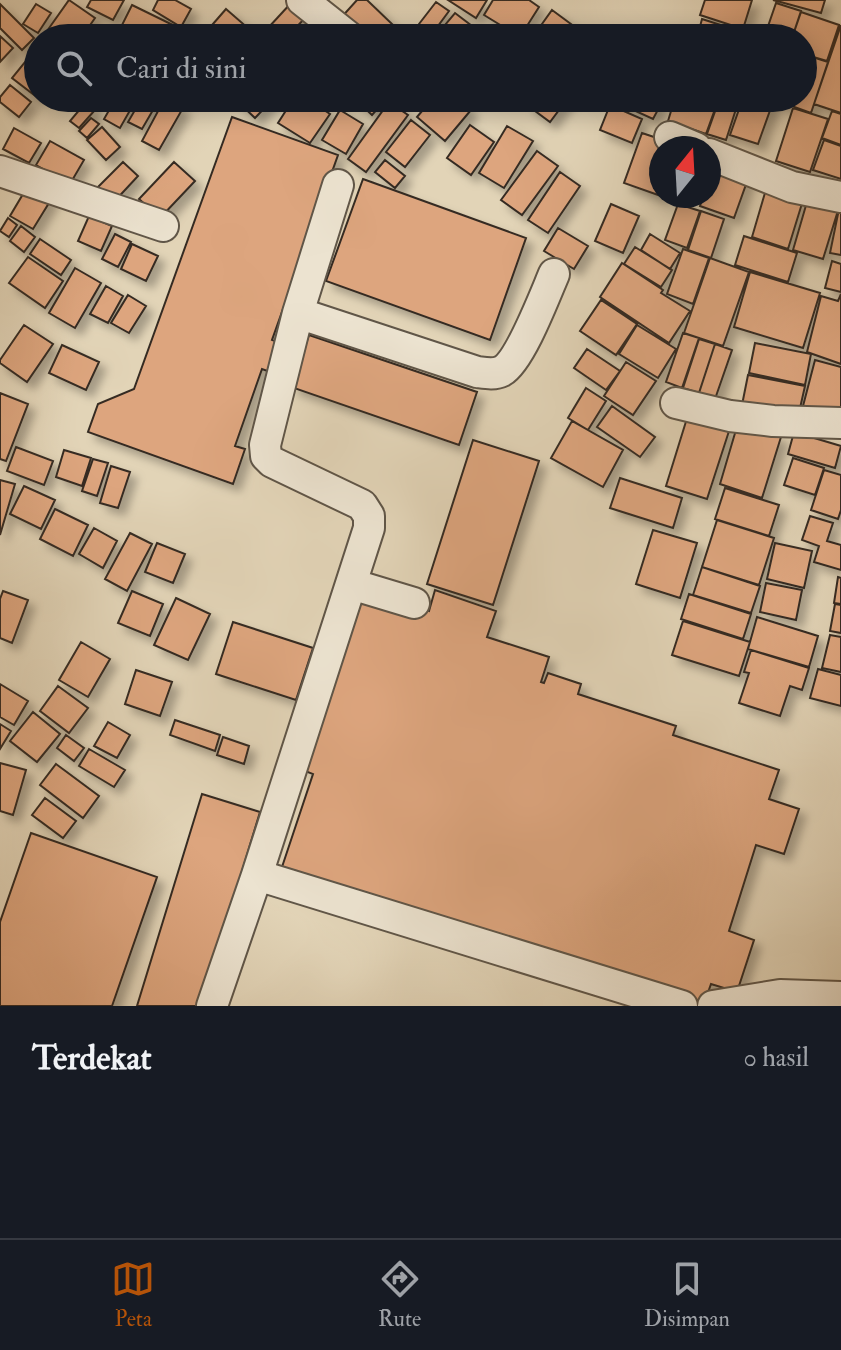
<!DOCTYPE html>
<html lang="id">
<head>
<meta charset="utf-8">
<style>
  :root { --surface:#171b24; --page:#242831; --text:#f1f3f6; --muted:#9ea1a6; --line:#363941; --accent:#b45309 }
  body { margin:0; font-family:"IM FELL Double Pica",serif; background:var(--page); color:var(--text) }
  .compass { position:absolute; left:649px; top:136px; width:72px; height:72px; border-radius:50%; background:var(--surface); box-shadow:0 4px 20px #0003; rotate:18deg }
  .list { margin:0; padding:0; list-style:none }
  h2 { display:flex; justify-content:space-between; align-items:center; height:104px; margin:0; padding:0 32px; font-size:34px }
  h2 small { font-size:26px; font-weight:400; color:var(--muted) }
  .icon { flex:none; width:44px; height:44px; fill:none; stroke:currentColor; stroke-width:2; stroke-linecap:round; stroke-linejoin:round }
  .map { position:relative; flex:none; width:841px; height:1006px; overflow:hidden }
  .search { position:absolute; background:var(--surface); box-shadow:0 4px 20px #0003; left:24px; right:24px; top:24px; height:88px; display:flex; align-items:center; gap:20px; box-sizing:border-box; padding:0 28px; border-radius:44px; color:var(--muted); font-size:30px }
  .sheet { height:232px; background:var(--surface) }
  nav { display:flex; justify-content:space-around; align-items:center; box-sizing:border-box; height:112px; border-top:2px solid var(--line); background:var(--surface); font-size:22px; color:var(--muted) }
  nav a { display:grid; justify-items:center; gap:4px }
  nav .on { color:var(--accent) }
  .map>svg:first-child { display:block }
  .building { fill:#dda57e; stroke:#352c23; stroke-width:2; filter:url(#shadow) }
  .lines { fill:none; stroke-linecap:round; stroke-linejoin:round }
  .minor-casing { stroke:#605648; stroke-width:34 }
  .minor { stroke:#ece3d0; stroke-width:30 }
</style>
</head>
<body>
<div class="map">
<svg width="841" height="1006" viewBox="0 0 841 1006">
  <defs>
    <filter id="shadow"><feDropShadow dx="7" dy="7" stdDeviation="4" flood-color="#0004"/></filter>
  </defs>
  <rect width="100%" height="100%" fill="#e2d4b7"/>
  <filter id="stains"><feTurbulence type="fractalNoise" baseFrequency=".0025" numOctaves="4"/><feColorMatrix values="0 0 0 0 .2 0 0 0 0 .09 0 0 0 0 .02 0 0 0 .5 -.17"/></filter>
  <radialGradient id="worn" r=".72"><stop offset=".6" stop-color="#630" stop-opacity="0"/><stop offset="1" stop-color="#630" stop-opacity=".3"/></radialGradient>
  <path class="building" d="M69,0L95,18L81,38H56L47,31Z
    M91,0H124L113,20L87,7Z
    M158,0H175L191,9L181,27L153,10Z
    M357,0H367L392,24L379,38H359L339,20Z
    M448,0H487L476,18Z
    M493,0H529L539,7L520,37L484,15Z
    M705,0H752L743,29L700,15Z
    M773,0H825L821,13Z
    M292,2L307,16L286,38H279L268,28Z
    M436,2L449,11L432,34L419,24Z
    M776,3L801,11L792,38H764Z
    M0,4L34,38L22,50L0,28Z
    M36,4L51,13L38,33L23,24Z
    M132,5L177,27L171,38H148L122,25Z
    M226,9L249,29L241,38H213L206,32Z
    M552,10L579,30L573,38H532Z
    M801,12L839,25L827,61L803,54V38H792Z
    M455,13L472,26L463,38H434Z
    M315,19L339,38H300Z
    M702,19L733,29L730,38H697Z
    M841,25V113L814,104Z
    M477,27L491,38H469Z
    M0,36L13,48L0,62Z
    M38,46V98L12,78Z
    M803,54L828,62L811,113L772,99L773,98H803Z
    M10,85L31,102L19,117L0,102V97Z
    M116,98H137L120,128L104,119Z
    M142,98H160L142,129L128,122Z
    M165,98L183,108L159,150L142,141Z
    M234,98H274L255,118Z
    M294,98H306L330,114L310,143L278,123Z
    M354,98H387L372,115Z
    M433,98H457L471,110L445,141L417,117Z
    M532,98H568L550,122L527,105Z
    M607,98H648L661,104L653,119Z
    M675,98H719L706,134L668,121Z
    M743,98H763L773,102L758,144L730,135Z
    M86,102L95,110L79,128L70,121Z
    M389,102L408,115L366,172L348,159Z
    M718,103L736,109L726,140L707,134Z
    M610,105L642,119L632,143L600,130Z
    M793,108L828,119L810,172L776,161Z
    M340,110L363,124L346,154L322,140Z
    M832,111L841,114V145L822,138Z
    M232,117L338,155L272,340L286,345L276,374L262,369L235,446L245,449L233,484L88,432L98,404L134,389Z
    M91,118L99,124L87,138L79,131Z
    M411,120L430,135L405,167L386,152Z
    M470,125L494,142L471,175L447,158Z
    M507,126L533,141L504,188L479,173Z
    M102,127L120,147L106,160L87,140Z
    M14,128L41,143L29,163L3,149Z
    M642,133L687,148H661V196L624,183Z
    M824,140L841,146V179L813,170Z
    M50,141L84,160L70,184L36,165Z
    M537,151L558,166L522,215L501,200Z
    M385,160L405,176L395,188L375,172Z
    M123,162L138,176L112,204L96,189Z
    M174,162L195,181L160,218L139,199Z
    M715,164L749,176L734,218L700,206L703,196H709V180Z
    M560,172L580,186L548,233L528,220Z
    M363,179L526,238L490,340L326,281Z
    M29,184L52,198L33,229L10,216Z
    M767,186L804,197L788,249L752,237Z
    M809,195L840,204L823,259L793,250Z
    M611,204L639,216L623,253L595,241Z
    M678,204L700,211L687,248L665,240Z
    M839,209H841V255L830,253Z
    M701,211L724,219L711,258L688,250Z
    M89,216L112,226L101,251L78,241Z
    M8,218L17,225L9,237L0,231Z
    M21,226L35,237L24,252L10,241Z
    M558,228L588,246L574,269L544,251Z
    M115,234L131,242L118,267L102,259Z
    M650,234L680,253L670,269L641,250Z
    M744,236L797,253L788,282L735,265Z
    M40,239L71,260L61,275L30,254Z
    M132,244L158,256L146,281L121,269Z
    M635,247L672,270L661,287L624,264Z
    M683,249L709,258L693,304L667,294Z
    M28,257L63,281L45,308L9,283Z
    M710,258L749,272L723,346L684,333Z
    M832,261L841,264V292L825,288Z
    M622,263L663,290L661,293L690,311L669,343L600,297Z
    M75,268L101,283L75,328L49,313Z
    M750,272L820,293L803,348L734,327Z
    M106,286L123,296L108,323L90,314Z
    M841,294V364L807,352L821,296L838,301Z
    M128,295L146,306L129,333L111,323Z
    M601,300L637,324L616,355L580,331Z
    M24,325L53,344L27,382L0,363V360Z
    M637,325L676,349L658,378L619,354Z
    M683,333L699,338L682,388L666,382Z
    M309,335L477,392L459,445L291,387Z
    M699,339L715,344L699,393L683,388Z
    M755,343L811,354L805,385L749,373Z
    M715,344L732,350L715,399L699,393Z
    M62,345L99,362L86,390L49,373Z
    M587,349L620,371L606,390L574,368Z
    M815,360L841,367V416L803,406Z
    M626,362L656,381L633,415L604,396Z
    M748,375L805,386L798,417L742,405Z
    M586,388L606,401L588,430L568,418Z
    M0,393L28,404L6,461L0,459Z
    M612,406L655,437L640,457L597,427Z
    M688,415L730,428L707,499L666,486Z
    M572,421L623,450L603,487L551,458Z
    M738,423L781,437L762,498L720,484Z
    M794,432L841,446L835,468L788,454Z
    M473,440L539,461L493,605L427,584Z
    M16,447L53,461L44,485L7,471Z
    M64,450L91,458L82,486L56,477Z
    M793,458L824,468L815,495L784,485Z
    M93,459L108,463L97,496L82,491Z
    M111,466L130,472L118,508L100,503Z
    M824,470L841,475V510L838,519L811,510Z
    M620,478L682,498L673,528L610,508Z
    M0,480L15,484L0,535Z
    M24,486L55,500L41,529L10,514Z
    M725,488L779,505L769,536L715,519Z
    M55,509L88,525L73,556L40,539Z
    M810,516L833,523L827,541L841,545V570L814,562L819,546L802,540Z
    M717,520L774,538L759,585L702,567Z
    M94,528L117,541L103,568L79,554Z
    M653,530L697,543L680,598L636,584Z
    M130,533L152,544L127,591L105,579Z
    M157,543L185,554L173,583L145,572Z
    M775,543L812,551L804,588L767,579Z
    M702,567L760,586L751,613L693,595Z
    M838,577L841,578V604L834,603Z
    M766,583L802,590L796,620L760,612Z
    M362,590L429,611L435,590L496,611L487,637L549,657L541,682L544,683L548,673L581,684L578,694L676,726L673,735L779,770L769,799L799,809L784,854L756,845L729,931L754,940L737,992L711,984L704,1004L282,867L313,774L305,771Z
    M3,591L28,600L12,643L0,638V599Z
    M132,591L163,604L150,636L118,623Z
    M689,594L751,614L743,639L681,619Z
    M176,598L210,614L188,660L154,645Z
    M835,604L841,605V633L830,631Z
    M757,617L818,636L809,667L748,649Z
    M683,621L750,642L739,676L672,655Z
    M233,622L313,648L296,700L216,674Z
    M830,635L841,637V672L822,668Z
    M81,642L110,659L88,697L59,680Z
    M751,650L809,668L802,690L790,686L780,716L739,703L749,673L744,672Z
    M818,669L841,675V706L810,698Z
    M136,670L172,682L160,716L125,704Z
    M0,684L28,701L14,725L0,717Z
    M58,686L88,708L69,733L40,711Z
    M33,712L60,734L37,762L10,741Z
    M175,720L220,735L215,751L170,735Z
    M108,722L130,735L117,758L94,746Z
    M0,724L11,731L0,749Z
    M66,735L84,748L74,761L57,748Z
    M223,737L249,746L244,764L217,755Z
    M89,749L125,770L114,787L79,766Z
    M0,763L26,770L13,815L0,811Z
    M56,764L99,796L83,818L40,785Z
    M202,794L260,812L201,1006H137Z
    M45,798L76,821L63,838L32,815Z
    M31,833L157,877L112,1006H0V922Z"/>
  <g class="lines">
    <g class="minor-casing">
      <path id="minor" d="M302,0L350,38
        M670,137L696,148
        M709,154L792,187L841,197
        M0,171L163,226
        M298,313L338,185
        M676,403L730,416L773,421L841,423
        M351,584L414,603
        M257,875L369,528V516L362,505L272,462L266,456L265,445L298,313L477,372C485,373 494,375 502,371C520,361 545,295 554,274
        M212,1006L257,875L682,1006
        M713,1006L780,995L841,997"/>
    </g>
    <use href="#minor" class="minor"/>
  </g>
  <rect width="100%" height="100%" filter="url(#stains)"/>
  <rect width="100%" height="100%" fill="url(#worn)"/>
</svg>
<svg class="compass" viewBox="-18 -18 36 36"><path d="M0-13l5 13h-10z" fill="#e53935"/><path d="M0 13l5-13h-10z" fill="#9ea1a6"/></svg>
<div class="search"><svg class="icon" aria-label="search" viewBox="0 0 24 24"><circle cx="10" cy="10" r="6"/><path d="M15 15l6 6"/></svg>Cari di sini</div>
</div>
<section class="sheet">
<h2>Terdekat<small>0 hasil</small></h2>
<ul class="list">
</ul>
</section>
<nav>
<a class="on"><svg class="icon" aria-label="map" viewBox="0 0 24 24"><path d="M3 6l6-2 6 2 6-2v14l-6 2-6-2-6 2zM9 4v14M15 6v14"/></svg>Peta</a>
<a><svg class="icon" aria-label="directions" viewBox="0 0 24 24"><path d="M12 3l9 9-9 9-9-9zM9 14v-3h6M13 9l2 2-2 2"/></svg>Rute</a>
<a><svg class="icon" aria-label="saved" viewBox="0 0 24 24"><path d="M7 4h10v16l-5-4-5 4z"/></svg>Disimpan</a>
</nav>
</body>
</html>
